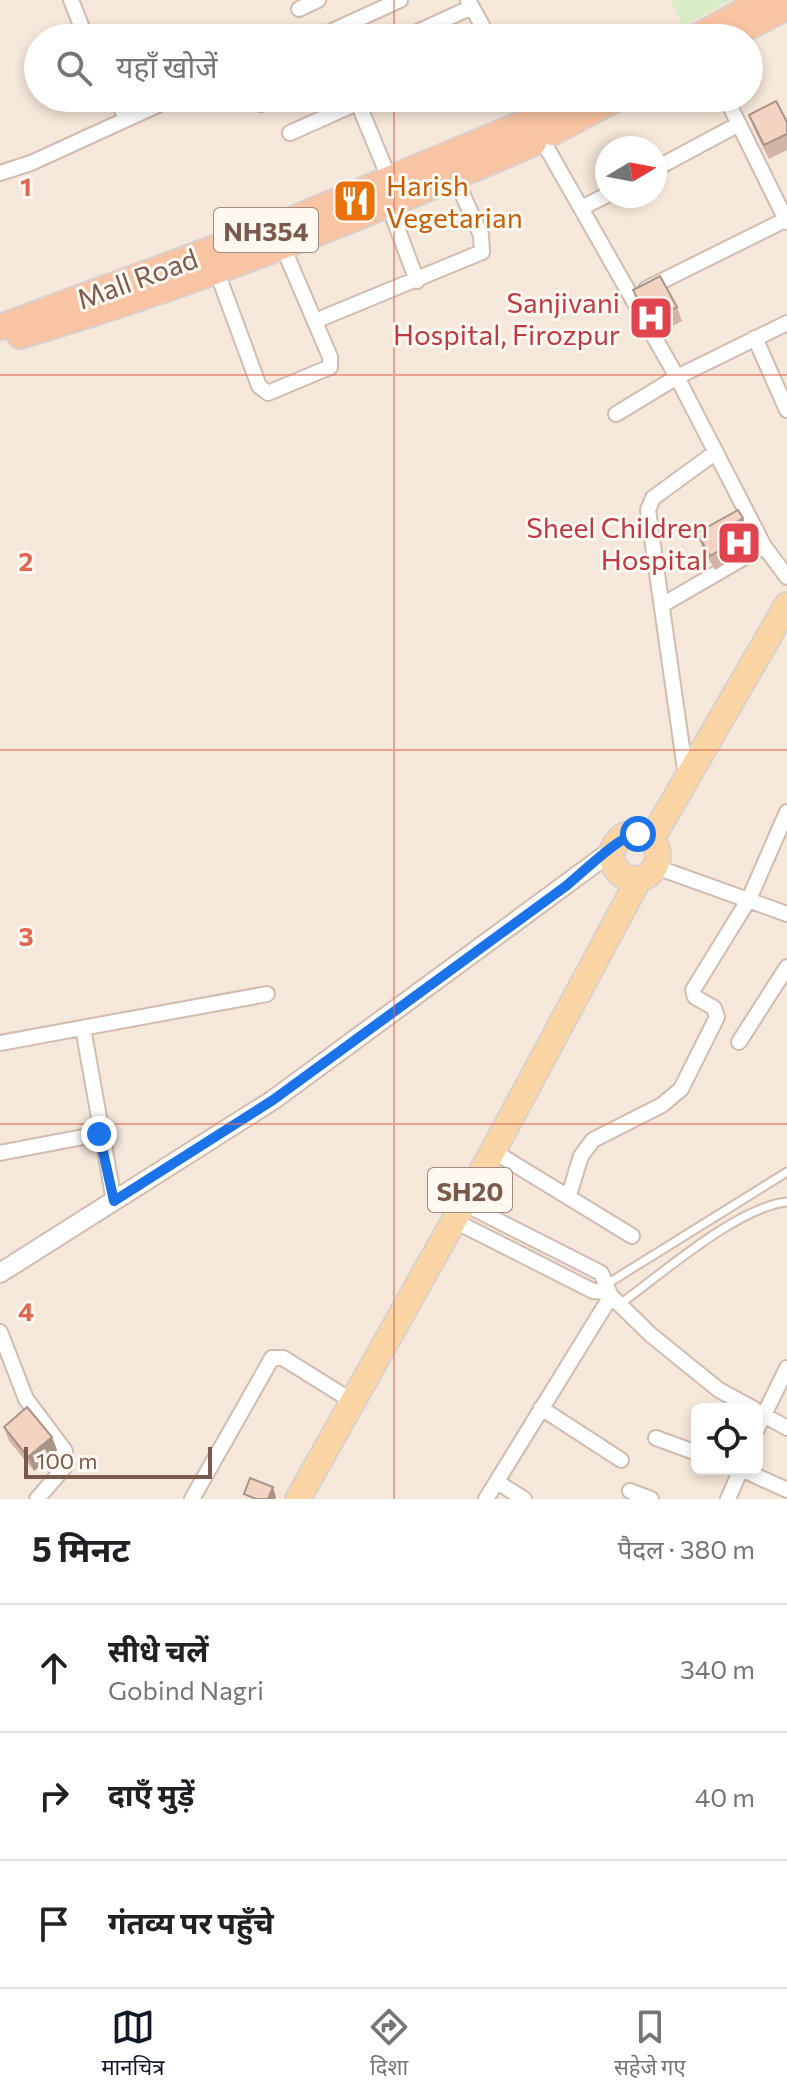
<!DOCTYPE html>
<html lang="hi">
<head>
<meta charset="utf-8">
<style>
  :root { --surface:#fff; --page:#f6f6f6; --text:#202124; --muted:#757577; --line:#e0e0e0; --accent:#111827 }
  body { margin:0; font-family:Commissioner,"Noto Sans Devanagari",sans-serif; background:var(--page); color:var(--text) }
  .controls { position:absolute; right:24px; bottom:24px; display:grid; overflow:hidden; border-radius:12px; box-shadow:0 4px 12px #0003 }
  .controls button { width:72px; height:72px; display:grid; place-items:center; padding:0; border:0; border-bottom:2px solid var(--line); background:var(--surface); color:var(--text); font:40px sans-serif }
  .compass { position:absolute; left:595px; top:136px; width:72px; height:72px; border-radius:50%; background:var(--surface); box-shadow:0 4px 12px #0003; rotate:80deg }
  .scale { position:absolute; left:24px; bottom:20px; width:188px; box-sizing:border-box; padding-left:8px; border:4px solid #7a5a4d; border-top:0; font-size:22px; line-height:28px; white-space:nowrap; color:#7a5a4d; -webkit-text-stroke:6px #fff9f2; paint-order:stroke }
  .stop { position:absolute; width:24px; height:24px; margin:-18px; border:6px solid #1a73e8; border-radius:50%; background:#fff }
  .stop.end { background:#1a73e8; border-color:#fff; box-shadow:0 2px 8px #0008 }
  .list { margin:0; padding:0; list-style:none }
  h2 { display:flex; justify-content:space-between; align-items:center; height:104px; margin:0; padding:0 32px; font-size:34px }
  h2 small { font-size:26px; font-weight:400; color:var(--muted) }
  .list li { display:grid; grid-template-columns:52px 1fr auto; gap:24px; align-items:center; box-sizing:border-box; height:128px; padding:0 32px; border-top:2px solid var(--line) }
  .list b { display:block; font-size:30px; white-space:nowrap }
  .list p { margin:0; font-size:26px; white-space:nowrap; color:var(--muted) }
  .list em { font-size:26px; font-style:normal; color:var(--muted) }
  .icon { flex:none; width:44px; height:44px; fill:none; stroke:currentColor; stroke-width:2; stroke-linecap:round; stroke-linejoin:round }
  .map { position:relative; flex:none; width:787px; height:1499px; overflow:hidden }
  .search { position:absolute; background:var(--surface); box-shadow:0 4px 12px #0003; left:24px; right:24px; top:24px; height:88px; display:flex; align-items:center; gap:20px; box-sizing:border-box; padding:0 28px; border-radius:44px; color:var(--muted); font-size:30px }
  .sheet { height:488px; background:var(--surface) }
  nav { display:flex; justify-content:space-around; align-items:center; box-sizing:border-box; height:112px; border-top:2px solid var(--line); background:var(--surface); font-size:22px; color:var(--muted) }
  nav a { display:grid; justify-items:center; gap:4px }
  nav .on { color:var(--accent) }
  .map>svg:first-child { display:block }
  .residential { fill:#f5e7d9; fill-rule:evenodd }
  .green { fill:#d9ecc8 }
  .lines { fill:none; stroke-linecap:round; stroke-linejoin:round }
  .service-casing { stroke:#d1bcaf; stroke-width:11 }
  .minor-casing { stroke:#d1bcaf; stroke-width:18 }
  .tertiary-casing { stroke:#d1bcaf; stroke-width:22 }
  .primary-casing { stroke:#dad1cd; stroke-width:28 }
  .trunk-casing { stroke:#dad1cd; stroke-width:28 }
  .service { stroke:#fff; stroke-width:7 }
  .minor { stroke:#fff; stroke-width:14 }
  .tertiary { stroke:#fff; stroke-width:18 }
  .primary { stroke:#fbd5a4; stroke-width:24 }
  .trunk { stroke:#f9c4a3; stroke-width:24 }
  .wall { fill:#d1b5a7 }
  .shaded-wall { fill:#aa9488 }
  .building { fill:#f3d3c2; stroke:#aa9488; stroke-width:2 }
  .route { stroke:#1a73e8; stroke-width:10 }
  .grid { fill:none; stroke:#e26750; stroke-width:2; stroke-opacity:0.55 }
  .labels { text-anchor:middle; dominant-baseline:central; stroke-width:6; stroke-linejoin:round; paint-order:stroke }
  .shield { fill:#fff9f2; stroke:#a28a7e; stroke-width:2 }
  .shield-label { font-size:26px; font-weight:bold; fill:#7a5a4d }
  .food-label { font-size:28px; fill:#c56008; stroke:#fff9f2; text-anchor:start }
  .street-label { font-size:28px; fill:#7a5a4d; stroke:#fff9f2 }
  .health-label { font-size:28px; fill:#be3a42; stroke:#fff9f2; text-anchor:end }
  .grid-label { font-size:26px; text-anchor:middle; font-weight:bold; fill:#e26750; stroke:#fff9f2; stroke-width:6; stroke-linejoin:round; paint-order:stroke }
</style>
</head>
<body>
<div class="map">
<svg width="787" height="1499" viewBox="0 0 787 1499">
  <rect width="100%" height="100%" fill="#fdf5eb"/>
  <path class="residential" d="M0,0H787V1499H0ZM38,38H749V98H38ZM607,148H655V196H607ZM697,1409H757V1469H697Z"/>
  <path class="green" d="M670,0H731L683,26Z"/>
  <g class="lines">
    <g class="service-casing">
      <path id="service" d="M607,1284L787,1172
        M620,1304C662,1274 737,1207 787,1202"/>
    </g>
    <g class="minor-casing">
      <path id="minor" d="M71,0L86,38
        M468,0L489,38
        M299,9L318,0
        M317,38L400,0
        M404,38L472,7
        M116,98L126,118
        M356,98L389,178
        M522,98L533,119
        M726,98L787,222
        M261,104L274,98
        M290,133L368,98
        M544,143L677,377L764,546L787,577
        M655,169L739,124
        M0,173L31,163L173,98
        M389,206L417,281
        M581,208L607,195
        M217,272L259,386L268,393L330,367V357L283,247
        M646,289L787,219
        M315,321L482,252L481,235L455,178
        M755,338L787,410
        M616,414L677,377L787,323
        M662,605L764,546
        M686,776L648,510L653,498L716,452
        M656,867L787,914
        M83,1028L114,1201
        M739,1042L787,967
        M0,1043L267,994
        M493,1151L632,1236
        M0,1153L99,1134
        M569,1195L581,1156L593,1140L662,1105L681,1089L717,1017L714,1008L695,997L693,990L749,899L787,812
        M463,1203L601,1273L611,1296L651,1335L719,1390L754,1409
        M453,1220L593,1291L608,1292
        M0,1332L26,1399L65,1451L64,1468L37,1499
        M541,1408L621,1460
        M757,1411L787,1428
        M757,1429L787,1368
        M656,1438L697,1453
        M497,1482L524,1499
        M630,1491L651,1499
        M192,1499L272,1358H283L352,1401
        M486,1499L611,1296
        M728,1499L741,1469L787,1490"/>
    </g>
    <g class="tertiary-casing">
      <path id="tertiary" d="M0,1273L273,1100L614,849"/>
    </g>
    <g class="primary-casing">
      <path id="primary" d="M612 856a23 23 0 1 1 46 0a23 23 0 1 1-46 0Z
        M651,840L787,605
        M298,1499L493,1151L639,879"/>
    </g>
    <g class="trunk-casing">
      <path id="trunk" d="M747,28L787,7
        M694,38L764,0
        M552,133L618,98
        M0,327L288,221L533,119L545,118L582,98
        M20,336C196,284 366,217 534,143"/>
    </g>
    <use href="#service" class="service"/>
    <use href="#minor" class="minor"/>
    <use href="#tertiary" class="tertiary"/>
    <use href="#primary" class="primary"/>
    <use href="#trunk" class="trunk"/>
  </g>
  <path class="wall" d="M749,115L787,122V150L769,159L754,129Z
    M633,290L677,307L682,321L654,336L638,304Z
    M743,518L748,532L745,534L751,549L715,570L702,547L697,533Z
    M4,1427L52,1437L57,1450L34,1471L9,1441Z"/>
  <path class="shaded-wall" d="M743,518L748,532L742,536L737,522Z
    M52,1437L57,1450L34,1471L28,1457Z
    M273,1487L276,1497L275,1499H268Z"/>
  <path class="building" d="M776,101L787,122V134L764,145L749,115Z
    M660,276L677,307L649,322L633,290Z
    M738,510L743,518L737,522L746,535L710,556L697,533Z
    M27,1407L52,1437L28,1457L4,1427Z
    M250,1478L273,1487L268,1499H256L244,1494Z"/>
  <g class="lines">
    <path class="route" d="M99,1134L114,1201L273,1100L566,886C582,873 621,834 638,834"/>
  </g>
  <path class="grid" d="M394,0V38M394,98V1499M0,375H787M0,750H787M0,1124H787"/>
  <defs>
    <g id="restaurant-square" transform="scale(2.3)"><rect x="-9" y="-9" width="18" height="18" rx="4" fill="#e8710a" stroke="#fff9f2"/><path d="M-5-6h1v4h1v-4h1v4h1v-4h1v5L-1.5 .5V6h-2V.5L-5-1ZM5-6V6H3V1.5H1.5Q1.5-4 5-6Z" fill="#fff"/></g>
    <g id="hospital-square" transform="scale(2.3)"><rect x="-9" y="-9" width="18" height="18" rx="4" fill="#e0444e" stroke="#fff9f2"/><path d="M-5-5h3v3.5h4V-5h3V5h-3V1.5h-4V5h-3Z" fill="#fff"/></g>
  </defs>
  <g fill-rule="evenodd">
    <use href="#restaurant-square" x="355" y="201"/>
    <use href="#hospital-square" x="651" y="318"/>
    <use href="#hospital-square" x="739" y="543"/>
  </g>
  <g class="labels">
    <g class="shield">
      <rect x="214" y="208" width="104" height="44" rx="6"/>
      <rect x="428" y="1168" width="84" height="44" rx="6"/>
    </g>
    <g class="shield-label">
      <text x="266" y="230">NH354</text>
      <text x="470" y="1190">SH20</text>
    </g>
    <g class="food-label">
      <text x="386" y="185">Harish<tspan x="386" dy="32">Vegetarian</tspan></text>
    </g>
    <g class="street-label">
      <text transform="translate(137 278) rotate(-20)">Mall Road</text>
    </g>
    <g class="health-label">
      <text x="620" y="302">Sanjivani<tspan x="620" dy="32">Hospital, Firozpur</tspan></text>
      <text x="708" y="527">Sheel Children<tspan x="708" dy="32">Hospital</tspan></text>
    </g>
  </g>
  <g class="grid-label">
    <text x="26" y="196">1</text>
    <text x="26" y="571">2</text>
    <text x="26" y="946">3</text>
    <text x="26" y="1321">4</text>
  </g>
</svg>
<div class="controls">
<button><svg class="icon" aria-label="locate" viewBox="0 0 24 24"><circle cx="12" cy="12" r="6"/><path d="M12 2v4M12 18v4M2 12h4M18 12h4"/></svg></button>
</div>
<svg class="compass" viewBox="-18 -18 36 36"><path d="M0-13l5 13h-10z" fill="#e53935"/><path d="M0 13l5-13h-10z" fill="#757577"/></svg>
<div class="scale">100 m</div>
<div class="stop" style="left:638px;top:834px"></div>
<div class="stop end" style="left:99px;top:1134px"></div>
<div class="search"><svg class="icon" aria-label="search" viewBox="0 0 24 24"><circle cx="10" cy="10" r="6"/><path d="M15 15l6 6"/></svg>यहाँ खोजें</div>
</div>
<section class="sheet">
<h2>5 मिनट<small>पैदल · 380 m</small></h2>
<ul class="list">
<li><svg class="icon" aria-label="ahead" viewBox="0 0 24 24"><path d="M12 20V5M6 11l6-6 6 6"/></svg><div><b>सीधे चलें</b><p>Gobind Nagri</p></div><em>340 m</em></li>
<li><svg class="icon" aria-label="right" viewBox="0 0 24 24"><path d="M7 20v-9h11M14 6l5 5-5 5"/></svg><div><b>दाएँ मुड़ें</b></div><em>40 m</em></li>
<li><svg class="icon" aria-label="arrive" viewBox="0 0 24 24"><path d="M6 21V4h12l-3 4 3 4H6"/></svg><div><b>गंतव्य पर पहुँचे</b></div></li>
</ul>
</section>
<nav>
<a class="on"><svg class="icon" aria-label="map" viewBox="0 0 24 24"><path d="M3 6l6-2 6 2 6-2v14l-6 2-6-2-6 2zM9 4v14M15 6v14"/></svg>मानचित्र</a>
<a><svg class="icon" aria-label="directions" viewBox="0 0 24 24"><path d="M12 3l9 9-9 9-9-9zM9 14v-3h6M13 9l2 2-2 2"/></svg>दिशा</a>
<a><svg class="icon" aria-label="saved" viewBox="0 0 24 24"><path d="M7 4h10v16l-5-4-5 4z"/></svg>सहेजे गए</a>
</nav>
</body>
</html>
